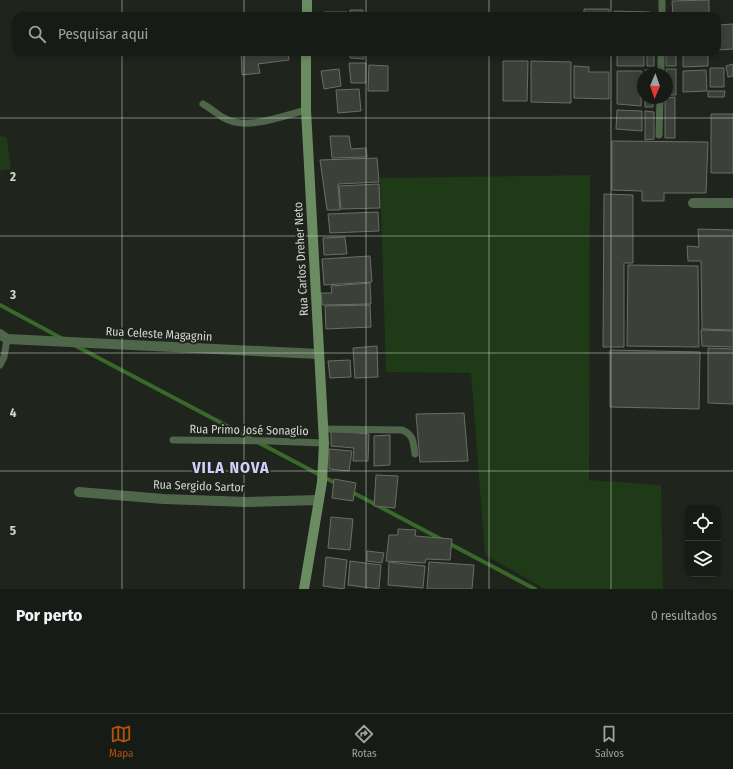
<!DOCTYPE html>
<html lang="pt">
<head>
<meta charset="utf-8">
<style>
  :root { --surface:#171b16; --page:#242823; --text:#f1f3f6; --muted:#9ea1a1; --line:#363935; --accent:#b45309 }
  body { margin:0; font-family:"Fira Sans Condensed",sans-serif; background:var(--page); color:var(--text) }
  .controls { position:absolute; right:12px; bottom:12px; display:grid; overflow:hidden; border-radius:8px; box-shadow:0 2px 6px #0003 }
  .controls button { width:36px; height:36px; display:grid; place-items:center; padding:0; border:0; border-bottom:1px solid var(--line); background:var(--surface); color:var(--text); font:20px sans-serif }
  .compass { position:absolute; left:637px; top:68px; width:36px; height:36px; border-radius:50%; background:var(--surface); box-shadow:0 2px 6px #0003; rotate:182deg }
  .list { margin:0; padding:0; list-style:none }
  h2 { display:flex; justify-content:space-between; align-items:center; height:52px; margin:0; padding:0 16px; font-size:17px }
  h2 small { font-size:13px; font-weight:400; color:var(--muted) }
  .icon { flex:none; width:22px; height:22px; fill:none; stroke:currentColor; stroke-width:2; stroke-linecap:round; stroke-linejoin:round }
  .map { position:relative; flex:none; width:733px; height:589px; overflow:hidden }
  .search { position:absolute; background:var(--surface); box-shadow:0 2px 6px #0003; left:12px; right:12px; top:12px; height:44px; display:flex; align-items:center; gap:10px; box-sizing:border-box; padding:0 14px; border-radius:12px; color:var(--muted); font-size:15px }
  .sheet { height:124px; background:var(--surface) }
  nav { display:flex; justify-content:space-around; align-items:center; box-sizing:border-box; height:56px; border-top:1px solid var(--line); background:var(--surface); font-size:11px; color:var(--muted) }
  nav a { display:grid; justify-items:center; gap:2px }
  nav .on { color:var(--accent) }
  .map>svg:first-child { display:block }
  .green { fill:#1e3a16 }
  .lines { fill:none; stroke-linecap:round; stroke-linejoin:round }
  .stream { stroke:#386929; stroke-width:4 }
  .building { fill:#3b4039; stroke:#696e67 }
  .service { stroke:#50664b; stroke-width:7 }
  .minor { stroke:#50664b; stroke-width:10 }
  .secondary { stroke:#6a8c60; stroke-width:10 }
  .grid { fill:none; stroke:#d2d5d1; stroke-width:1; stroke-opacity:0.55 }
  .labels { text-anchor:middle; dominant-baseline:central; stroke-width:4; stroke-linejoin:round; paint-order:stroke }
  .street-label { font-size:12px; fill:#d2d5d1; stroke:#1f241d }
  .district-label { font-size:16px; font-weight:bold; letter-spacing:1px; fill:#d3cffb; stroke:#1f241d }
  .grid-label { font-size:13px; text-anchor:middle; font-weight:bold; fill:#d2d5d1; stroke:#1f241d; stroke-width:4; stroke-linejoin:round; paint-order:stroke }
</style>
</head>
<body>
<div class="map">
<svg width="733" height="589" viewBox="0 0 733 589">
  <rect width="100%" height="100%" fill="#1f241d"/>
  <path class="green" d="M0,135L7,138L11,169L0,171Z
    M590,175L589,480L661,485L663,589H545L485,555L471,373L386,372L380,178Z"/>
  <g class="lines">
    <path class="stream" d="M0,305L63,339
      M76,346L337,484
      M350,491L535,589"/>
  </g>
  <path class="building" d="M709,0V16H673L672,1Z
    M584,9H609V16H584Z
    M350,10H363V16H350Z
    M614,11L650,12V16H614Z
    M324,12H347V16H325Z
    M733,24V49L718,50L717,25Z
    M241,52H288L289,60L258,64L260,73L242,75Z
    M350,52H364V59L350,58Z
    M617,52H644V66H617Z
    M647,52H654V66H647Z
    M666,52H676V66H666Z
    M683,52H708V66L683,67Z
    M503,61H528L527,101H503Z
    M531,61L571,62V103L531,102Z
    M349,63H366V83H351Z
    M733,64V76L728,77L726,66Z
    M369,65L388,66V91H368Z
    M574,66L589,67V72H609V99L574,98Z
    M710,68H724V87H710Z
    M339,69L341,86L324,89L321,71Z
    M666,69H676V95H667Z
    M645,70H654V74H645Z
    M706,70L707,91L683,92V71Z
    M617,71H642L641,106L617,104Z
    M359,89L361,111L338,113L336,90Z
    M708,91H725L724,97H708Z
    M675,97V138H665V98Z
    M645,98H653V107H645Z
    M617,110L642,111V131L616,129Z
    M645,111L654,112V139L645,140Z
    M711,114H733V173H711Z
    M330,136H349L351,149L366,148L367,157L332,158Z
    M612,141L708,142L706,193H664V201H642V191L612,190Z
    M377,158L379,182L338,184L340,210H327L320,160Z
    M379,184L380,208L341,209L339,186Z
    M604,194L633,195V263H624V347H603Z
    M378,212L379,231L330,233L328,214Z
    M698,229L733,230V330L702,329L701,261H688L687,246L699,247Z
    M345,237L347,254L324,255L323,238Z
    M370,256L372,282L324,285L322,259Z
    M628,265L698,266L699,347L627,346Z
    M370,283L371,304L322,305L321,293H332L331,286Z
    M370,305L371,327L326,329L325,306Z
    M701,330L733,331V347L702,346Z
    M377,346L378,377L355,378L353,348Z
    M708,348L733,349V404L708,403Z
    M610,350L700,352L699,409L610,407Z
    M350,360L351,377L330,378L328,361Z
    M464,413L468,461L420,462L416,414Z
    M331,431L369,434L368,461H353L354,448L331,446Z
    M390,435V465L374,466V436Z
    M329,449L352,451L349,471L329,469Z
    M376,475L398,476L395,508L374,506Z
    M334,479L356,483L353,501L332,498Z
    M331,517L353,519L350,550L328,548Z
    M398,529L416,530L415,536L452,539L450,560L426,559L425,563L386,561L389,535H398Z
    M367,551L384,553L382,563L367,561Z
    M326,557L347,560L344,589L323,586Z
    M350,561L381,565L379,589L348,585Z
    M389,562L425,566L423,588L388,585Z
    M429,562L474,565L472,589H427Z"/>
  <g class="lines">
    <path class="service" d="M662,16V0
      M661,74V52
      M203,104C210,108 217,114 224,118C246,131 283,116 306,110
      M659,135L660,98
      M0,365L4,357L7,339
      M323,429L402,430C414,435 413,442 415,454
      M173,440L270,441L324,443"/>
    <path class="minor" d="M693,203H733
      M0,334L7,339L319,354
      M79,492L164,499L247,502L319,500"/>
    <path class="secondary" d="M307,16V0
      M304,589L322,482L324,443L306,110V52"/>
  </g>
  <path class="grid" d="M122,0V16M244,0V16M366,0V16M489,0V16M611,0V16M122,52V589M244,52V589M366,52V589M489,52V589M611,52V589M0,118H733M0,236H733M0,353H733M0,471H733"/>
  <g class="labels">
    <g class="street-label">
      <text transform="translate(301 259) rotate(-93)">Rua Carlos Dreher Neto</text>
      <text transform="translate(159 334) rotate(3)">Rua Celeste Magagnin</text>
      <text transform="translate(249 430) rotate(1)">Rua Primo José Sonaglio</text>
      <text transform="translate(199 486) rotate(2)">Rua Sergido Sartor</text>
    </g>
    <g class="district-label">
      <text x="231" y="467">VILA NOVA</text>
    </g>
  </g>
  <g class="grid-label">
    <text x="13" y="181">2</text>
    <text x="13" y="299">3</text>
    <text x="13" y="417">4</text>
    <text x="13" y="535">5</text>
  </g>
</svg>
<div class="controls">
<button><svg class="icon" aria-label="locate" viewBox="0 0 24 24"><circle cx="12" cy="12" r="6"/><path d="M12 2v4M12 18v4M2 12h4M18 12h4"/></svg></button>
<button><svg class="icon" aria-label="layers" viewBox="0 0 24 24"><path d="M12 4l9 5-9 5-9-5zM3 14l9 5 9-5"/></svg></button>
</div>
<svg class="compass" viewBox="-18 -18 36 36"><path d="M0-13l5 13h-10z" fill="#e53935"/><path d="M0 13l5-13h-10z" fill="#9ea1a1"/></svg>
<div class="search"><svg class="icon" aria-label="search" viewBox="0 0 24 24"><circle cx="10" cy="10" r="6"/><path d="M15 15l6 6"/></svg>Pesquisar aqui</div>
</div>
<section class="sheet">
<h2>Por perto<small>0 resultados</small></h2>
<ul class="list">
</ul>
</section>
<nav>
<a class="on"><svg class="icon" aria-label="map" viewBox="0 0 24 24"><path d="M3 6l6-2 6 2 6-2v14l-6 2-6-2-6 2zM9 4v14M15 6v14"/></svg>Mapa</a>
<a><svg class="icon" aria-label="directions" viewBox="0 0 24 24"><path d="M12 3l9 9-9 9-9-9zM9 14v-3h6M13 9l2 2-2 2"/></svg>Rotas</a>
<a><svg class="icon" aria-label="saved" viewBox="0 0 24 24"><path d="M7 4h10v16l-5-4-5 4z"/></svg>Salvos</a>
</nav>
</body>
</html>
